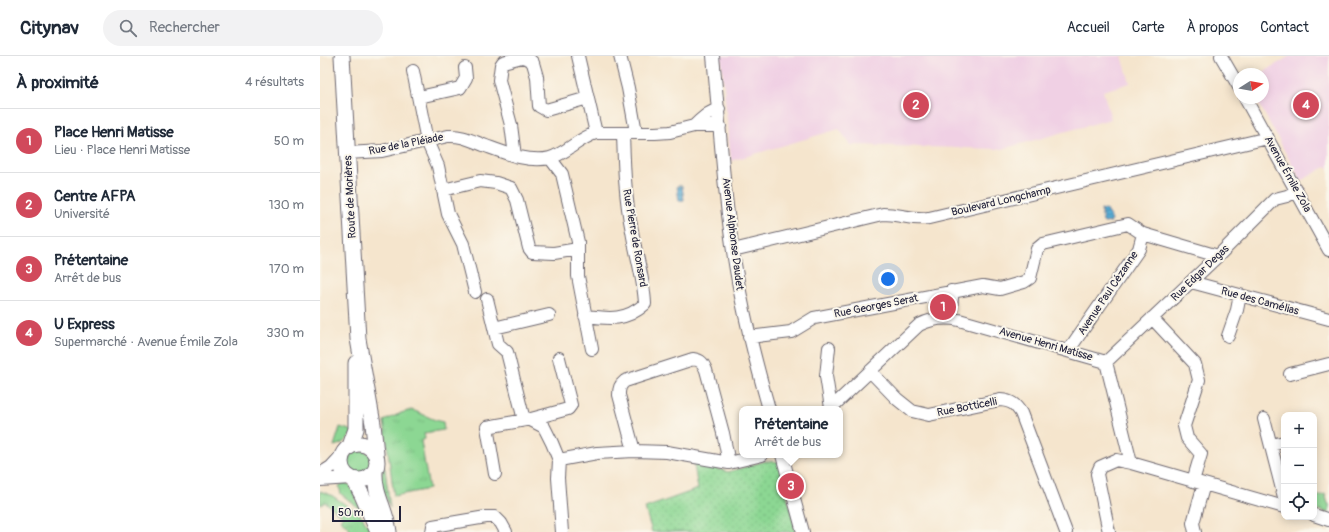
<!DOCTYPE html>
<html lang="fr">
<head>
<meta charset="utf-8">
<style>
  :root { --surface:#fff; --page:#f2f2f3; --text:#1f2937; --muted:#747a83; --line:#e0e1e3; --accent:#d1495b }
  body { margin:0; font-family:Pangolin,sans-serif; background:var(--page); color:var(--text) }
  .controls { position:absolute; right:12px; bottom:12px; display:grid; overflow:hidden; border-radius:8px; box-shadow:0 2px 10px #0003 }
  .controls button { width:36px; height:36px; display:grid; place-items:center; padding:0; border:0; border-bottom:1px solid var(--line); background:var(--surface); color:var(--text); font:20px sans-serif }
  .compass { position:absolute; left:913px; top:12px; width:36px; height:36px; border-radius:50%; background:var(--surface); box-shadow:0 2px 10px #0003; rotate:79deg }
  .scale { position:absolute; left:12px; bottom:10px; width:69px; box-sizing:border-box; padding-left:4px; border:2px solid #22223b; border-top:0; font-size:11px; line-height:14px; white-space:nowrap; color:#22223b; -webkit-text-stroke:3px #fbf7ec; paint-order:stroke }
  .you { position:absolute; left:568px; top:223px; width:14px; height:14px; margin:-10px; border:3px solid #fff; border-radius:50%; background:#1a73e8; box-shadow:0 0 0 6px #1a73e833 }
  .badge { display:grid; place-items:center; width:26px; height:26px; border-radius:50%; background:var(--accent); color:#fff; font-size:13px; font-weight:700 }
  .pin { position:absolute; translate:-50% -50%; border:2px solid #fff; box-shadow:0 1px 4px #0006 }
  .popup { position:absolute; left:419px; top:350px; width:104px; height:52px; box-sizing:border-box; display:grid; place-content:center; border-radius:8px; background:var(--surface); filter:drop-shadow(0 1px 3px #0005); font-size:13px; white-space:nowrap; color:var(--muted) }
  .popup b { font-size:15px; color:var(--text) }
  .popup::after { content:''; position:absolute; left:50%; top:100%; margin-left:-8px; border:8px solid transparent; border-top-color:var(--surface) }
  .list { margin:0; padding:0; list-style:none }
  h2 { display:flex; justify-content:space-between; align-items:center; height:52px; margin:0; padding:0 16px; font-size:17px }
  h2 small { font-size:13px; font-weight:400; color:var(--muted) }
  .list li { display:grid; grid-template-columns:26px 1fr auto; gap:12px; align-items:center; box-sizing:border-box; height:64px; padding:0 16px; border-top:1px solid var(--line) }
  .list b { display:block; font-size:15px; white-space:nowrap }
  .list p { margin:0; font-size:13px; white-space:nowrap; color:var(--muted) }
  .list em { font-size:13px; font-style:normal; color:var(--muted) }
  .icon { flex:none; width:22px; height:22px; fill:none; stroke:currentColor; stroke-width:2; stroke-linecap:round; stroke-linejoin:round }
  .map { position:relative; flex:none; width:1009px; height:476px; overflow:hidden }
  header { display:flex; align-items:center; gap:24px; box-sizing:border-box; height:56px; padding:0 20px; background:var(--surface); border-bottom:1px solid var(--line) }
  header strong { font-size:19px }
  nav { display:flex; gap:22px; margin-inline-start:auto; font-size:14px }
  .search { width:280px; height:36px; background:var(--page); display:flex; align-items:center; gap:10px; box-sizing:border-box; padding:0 14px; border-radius:22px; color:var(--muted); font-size:15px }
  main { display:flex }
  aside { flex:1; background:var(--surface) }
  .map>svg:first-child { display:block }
  .built { fill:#f0d0e4 }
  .grass { fill:url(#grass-tufts); stroke:#577c67 }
  .park { fill:url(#park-dots); stroke:#577c67 }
  .water { fill:url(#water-rules); stroke:#3e6888 }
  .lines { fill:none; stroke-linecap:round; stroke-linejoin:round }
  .minor-casing { stroke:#6c666e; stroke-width:14 }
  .major-casing { stroke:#6c666e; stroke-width:17 }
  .minor { stroke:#fff; stroke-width:12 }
  .major { stroke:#fff; stroke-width:15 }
  .labels { text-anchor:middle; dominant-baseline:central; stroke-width:4; stroke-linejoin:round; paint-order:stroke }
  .street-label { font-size:11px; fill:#22223b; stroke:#fbf7ec }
</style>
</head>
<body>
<header>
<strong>Citynav</strong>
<div class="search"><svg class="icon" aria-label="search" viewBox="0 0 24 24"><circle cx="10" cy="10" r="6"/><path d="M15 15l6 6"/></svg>Rechercher</div>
<nav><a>Accueil</a><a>Carte</a><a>À propos</a><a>Contact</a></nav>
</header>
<main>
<aside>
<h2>À proximité<small>4 résultats</small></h2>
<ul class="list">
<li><span class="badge">1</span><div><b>Place Henri Matisse</b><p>Lieu · Place Henri Matisse</p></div><em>50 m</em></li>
<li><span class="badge">2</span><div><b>Centre AFPA</b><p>Université</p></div><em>130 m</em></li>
<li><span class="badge">3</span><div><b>Prétentaine</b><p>Arrêt de bus</p></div><em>170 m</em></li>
<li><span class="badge">4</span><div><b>U Express</b><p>Supermarché · Avenue Émile Zola</p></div><em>330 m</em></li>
</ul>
</aside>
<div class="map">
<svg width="1009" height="476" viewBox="0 0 1009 476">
  <defs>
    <pattern id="grass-tufts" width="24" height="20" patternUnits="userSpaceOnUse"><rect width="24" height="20" fill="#8cd793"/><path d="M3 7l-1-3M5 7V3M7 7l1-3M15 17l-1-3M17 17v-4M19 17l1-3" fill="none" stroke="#78b880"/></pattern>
    <pattern id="park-dots" width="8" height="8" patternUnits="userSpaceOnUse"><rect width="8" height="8" fill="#8cd793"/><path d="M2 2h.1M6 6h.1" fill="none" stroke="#78b880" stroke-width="1.8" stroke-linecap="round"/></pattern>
    <pattern id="water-rules" width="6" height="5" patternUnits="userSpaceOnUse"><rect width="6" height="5" fill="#5aadd5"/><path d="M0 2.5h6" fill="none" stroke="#4a8cae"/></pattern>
  </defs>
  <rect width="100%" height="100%" fill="#fbf7ec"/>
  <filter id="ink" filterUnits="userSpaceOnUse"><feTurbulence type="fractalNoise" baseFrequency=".025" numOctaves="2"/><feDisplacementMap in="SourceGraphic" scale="8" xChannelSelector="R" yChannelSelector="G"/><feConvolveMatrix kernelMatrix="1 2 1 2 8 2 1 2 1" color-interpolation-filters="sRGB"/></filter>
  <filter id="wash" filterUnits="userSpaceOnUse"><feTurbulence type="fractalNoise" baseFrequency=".012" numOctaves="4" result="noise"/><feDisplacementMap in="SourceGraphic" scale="16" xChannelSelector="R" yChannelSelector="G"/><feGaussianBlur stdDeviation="0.9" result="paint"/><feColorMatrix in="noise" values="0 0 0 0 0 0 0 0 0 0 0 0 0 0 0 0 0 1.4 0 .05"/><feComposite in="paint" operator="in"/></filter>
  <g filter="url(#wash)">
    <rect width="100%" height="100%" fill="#f5e5cd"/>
    <path class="built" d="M401,0H802L810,27L783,35L791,63L682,93L531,89L519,73L411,105Z
      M970,0H1009V113L1007,110L981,125L936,42H943V18H940Z"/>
    <path class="grass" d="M91,354C103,357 111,364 123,366L124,374L104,377L105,383L101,385L109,433L74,440L64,365L81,357Z
      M20,371L33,375C28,384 23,388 14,390Z
      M28 406a12 12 0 1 1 24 0a12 12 0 1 1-24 0Z
      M64,411L65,413L70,452L59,425Z
      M24,427L30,429L41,454L21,438L19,430Z
      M0,435L11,439L41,459L52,476H30L29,471L20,464L23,460L5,446L1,449L0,448Z
      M1005,438L1008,448H1009V457L994,453V441Z"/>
    <path class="park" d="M445,405L459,406L476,476H332L325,452L378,433L374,409L375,406L408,416Z"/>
    <path class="water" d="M357,130H362L364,144L359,145Z
      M786,153L787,156L792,164L791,166L785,167L783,166L781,154Z"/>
  </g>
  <g filter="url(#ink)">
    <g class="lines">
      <g class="minor-casing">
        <path id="minor" d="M258,0L276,77
          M300,0L308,32L316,76
          M393,0C400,71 404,144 416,214C424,261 436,307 449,353
          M901,0L919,31
          M93,15L107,85L118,110L128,158L143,188L155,236
          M99,41L140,32L146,22L145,12
          M925,42L1009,194
          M374,70C381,63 388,56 399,53
          M27,97L62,95L128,80C143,79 152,85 166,90C185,97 209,107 230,102C247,97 259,82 276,77H335L350,76L374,70H400
          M195,100L191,69L179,24L181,9L183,6L202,1L209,3L213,7L217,21L219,50L226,54L268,42
          M230,102L242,118L258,186V220L272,293
          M123,134L160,125L176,127L191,132L197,144L209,192L212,196L234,197L258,193
          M413,194L563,158C579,158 593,164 609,162L948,82
          M871,226L1009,263
          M167,243L178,288L187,296L203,360L224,371L232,387L239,404L238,422L242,476
          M265,260C290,263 306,265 325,248C324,223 316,200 312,175C305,143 304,110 303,77
          M630,262L632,242L631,235
          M832,262L875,308L879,324L864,370L867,382L881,398L873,425
          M174,272L229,259
          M908,280L917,254L920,239
          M429,281L471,276L494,262L663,230L680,233L704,226L710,222L717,193L723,188L808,168L823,178L898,200
          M509,292L506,320L511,352
          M748,295L819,193L823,178
          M786,306L898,200L955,143L967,140L977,135
          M550,315L577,343L592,355L609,359L680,344C692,345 695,348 701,357L746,476
          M970,318L1009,308
          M510,353L599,269C613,262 625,261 639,264L786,306L811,407L964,451
          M944,363L964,441
          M951,389L964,386
          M314,395L299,339C299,332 300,329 305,325L373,303C381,304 383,307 386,314L403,377L409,407
          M462,399L483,476
          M239,404L277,397L314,395L347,396L409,407L442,399
          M0,418L11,411L22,399
          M175,418L167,371L211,363L248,353L251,349L239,302
          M0,424L31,422
          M994,459L1009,464
          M112,476L113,470L166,461H175L181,467L186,476
          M789,476L777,418L780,411L796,404L811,407
          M875,476L873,467L884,428"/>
      </g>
      <g class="major-casing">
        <path id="major" d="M22,0L38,283L53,368L56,398
          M21 406a18 18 0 1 1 36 0a18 18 0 1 1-36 0Z
          M30,390L36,373V307
          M55,416C54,439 66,453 69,476
          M34,424L42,439L58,476"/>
      </g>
      <use href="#minor" class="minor"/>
      <use href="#major" class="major"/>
    </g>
  </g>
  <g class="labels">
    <g class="street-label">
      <text transform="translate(86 88) rotate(-11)">Rue de la Pléiade</text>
      <text transform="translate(968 118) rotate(61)">Avenue Émile Zola</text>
      <text transform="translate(30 141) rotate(-93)">Route de Morières</text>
      <text transform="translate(681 145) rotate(-13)">Boulevard Longchamp</text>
      <text transform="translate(413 178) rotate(83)">Avenue Alphonse Daudet</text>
      <text transform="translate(315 182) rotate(80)">Rue Pierre de Ronsard</text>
      <text transform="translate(880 217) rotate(-44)">Rue Edgar Degas</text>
      <text transform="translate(788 237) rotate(-56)">Avenue Paul Cézanne</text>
      <text transform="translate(940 245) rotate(15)">Rue des Camélias</text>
      <text transform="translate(556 250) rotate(-11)">Rue Georges Serat</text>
      <text transform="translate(726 288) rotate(16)">Avenue Henri Matisse</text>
      <text transform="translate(647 351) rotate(-11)">Rue Botticelli</text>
    </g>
  </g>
</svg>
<div class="controls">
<button>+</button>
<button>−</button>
<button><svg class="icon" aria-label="locate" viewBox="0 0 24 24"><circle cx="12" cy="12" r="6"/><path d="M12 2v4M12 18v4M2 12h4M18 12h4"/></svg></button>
</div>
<svg class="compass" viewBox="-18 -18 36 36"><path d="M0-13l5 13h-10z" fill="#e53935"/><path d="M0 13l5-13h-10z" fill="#747a83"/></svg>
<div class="scale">50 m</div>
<div class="you"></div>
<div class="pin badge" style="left:623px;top:251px">1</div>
<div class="pin badge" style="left:596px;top:49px">2</div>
<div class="pin badge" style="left:471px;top:430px">3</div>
<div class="popup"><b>Prétentaine</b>Arrêt de bus</div>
<div class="pin badge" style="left:986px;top:49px">4</div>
</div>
</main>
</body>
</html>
